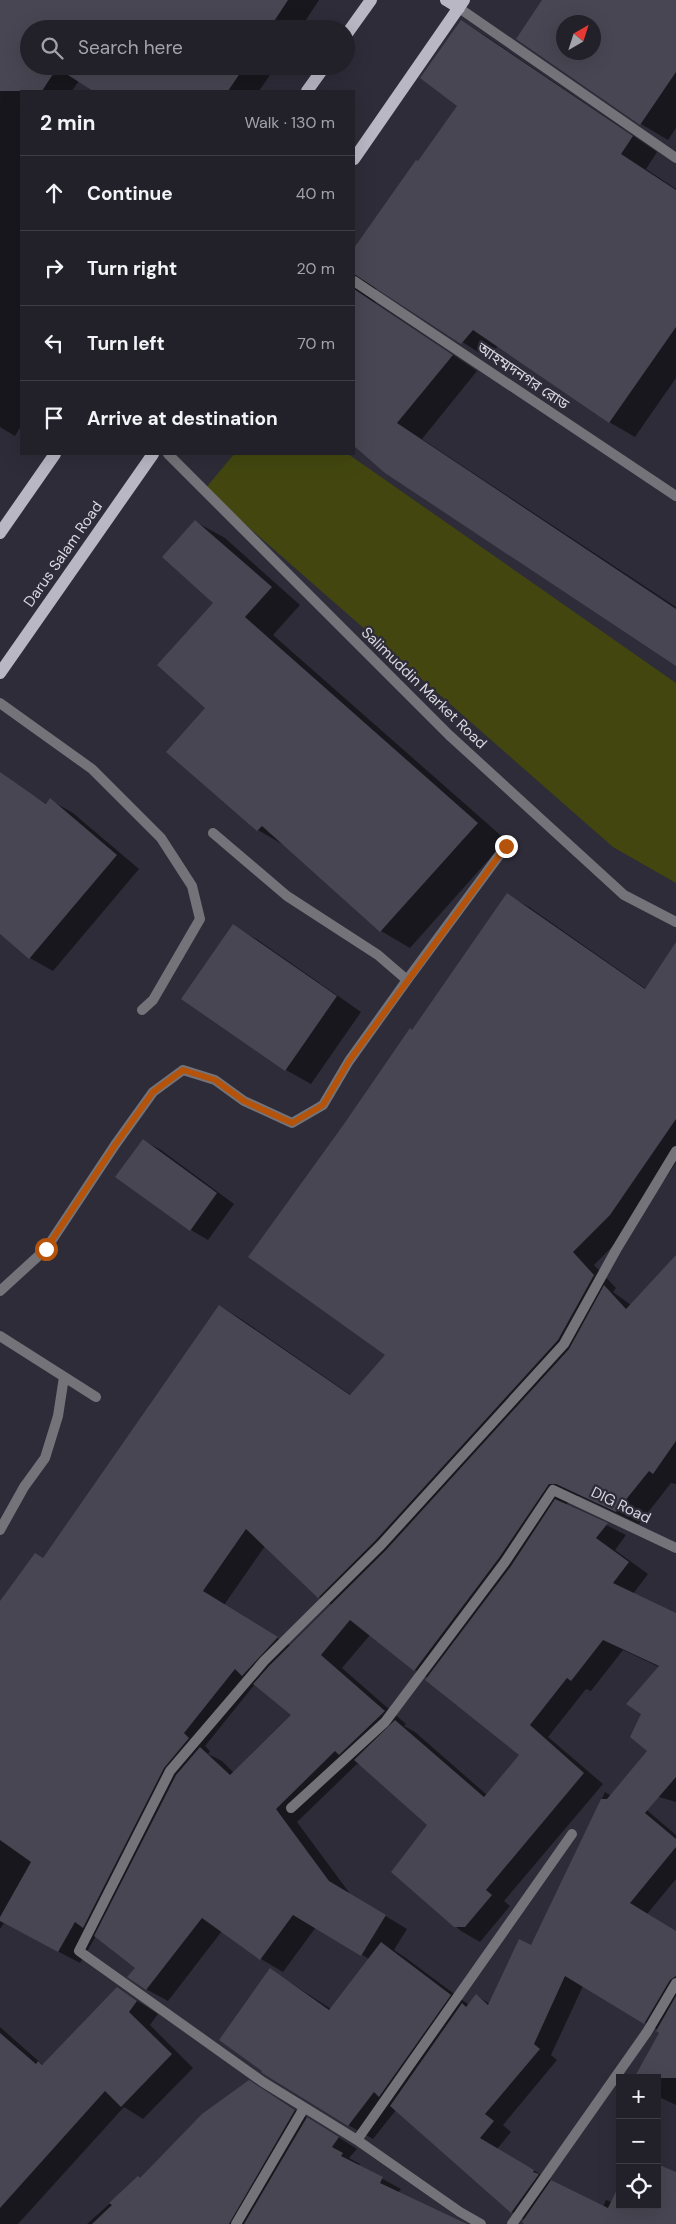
<!DOCTYPE html>
<html lang="en">
<head>
<meta charset="utf-8">
<style>
  :root { --surface:#22212a; --page:#2e2e36; --text:#f1f3f6; --muted:#a2a3a8; --line:#3f3e47 }
  body { margin:0; font-family:"DM Sans","Noto Sans Bengali",sans-serif; background:var(--page); color:var(--text) }
  .controls { position:absolute; right:15px; bottom:15px; display:grid; overflow:hidden; border-radius:0px; box-shadow:0 5px 20px #0002 }
  .controls button { width:45px; height:45px; display:grid; place-items:center; padding:0; border:0; border-bottom:1px solid var(--line); background:var(--surface); color:var(--text); font:25px sans-serif }
  .compass { position:absolute; left:556px; top:15px; width:45px; height:45px; border-radius:50%; background:var(--surface); box-shadow:0 5px 20px #0002; rotate:39deg }
  .stop { position:absolute; width:15px; height:15px; margin:-11px; border:4px solid #b45309; border-radius:50%; background:#fff }
  .stop.end { background:#b45309; border-color:#fff; box-shadow:0 1px 5px #0008 }
  .list { margin:0; padding:0; list-style:none }
  h2 { display:flex; justify-content:space-between; align-items:center; height:65px; margin:0; padding:0 20px; font-size:21px }
  h2 small { font-size:16px; font-weight:400; color:var(--muted) }
  .list li { display:grid; grid-template-columns:32px 1fr auto; gap:15px; align-items:center; box-sizing:border-box; height:75px; padding:0 20px; border-top:1px solid var(--line) }
  .list b { display:block; font-size:19px; white-space:nowrap }
  .list em { font-size:16px; font-style:normal; color:var(--muted) }
  .icon { flex:none; width:28px; height:28px; fill:none; stroke:currentColor; stroke-width:2; stroke-linecap:round; stroke-linejoin:round }
  .map { position:relative; flex:none; width:676px; height:2224px; overflow:hidden }
  .search { position:absolute; background:var(--surface); box-shadow:0 5px 20px #0002; left:20px; top:20px; width:335px; height:55px; display:flex; align-items:center; gap:12px; box-sizing:border-box; padding:0 18px; border-radius:28px; color:var(--muted); font-size:19px }
  .panel { position:absolute; background:var(--surface); box-shadow:0 5px 20px #0002; left:20px; top:90px; width:335px; height:365px; border-radius:0px }
  .map>svg:first-child { display:block }
  .green { fill:#43470f }
  .shadow { fill:#0007; fill-rule:evenodd }
  .building { fill:#474652; fill-rule:evenodd }
  .lines { fill:none; stroke-linecap:round; stroke-linejoin:round }
  .service { stroke:#737379; stroke-width:10 }
  .minor { stroke:#737379; stroke-width:10 }
  .primary { stroke:#b9b7c4; stroke-width:12 }
  .route { stroke:#b45309; stroke-width:6 }
  .labels { text-anchor:middle; dominant-baseline:central; stroke-width:4.5; stroke-linejoin:round; paint-order:stroke }
  .street-label { font-size:15px; fill:#d9d8e0; stroke:#2e2c38 }
</style>
</head>
<body>
<div class="map">
<svg width="676" height="2224" viewBox="0 0 676 2224">
  <rect width="100%" height="100%" fill="#2e2c38"/>
  <path class="green" d="M234,454H348L676,683V883L613,847L205,489Z"/>
  <path class="shadow" d="M0,0H132L29,29V66H89L72,91H21V426L15,436L0,427Z
    M165,0H319L300,29H147Z
    M543,0H676V128L668,140L641,124L517,39ZM564,22H594V52H564Z
    M461,21L486,36L657,152L646,169L676,189V378L635,437L609,422L498,346L487,358L381,289H376L372,296L376,303L477,371L422,439L676,607V664L385,471L354,444V260L459,105Z
    M123,66H276L259,91H107Z
    M196,522L225,538L300,605L273,635L506,840L410,948L381,931L287,847L258,830L168,752L207,708L215,603Z
    M5,777L47,804L50,800L73,813L139,869L53,971L30,958L0,933V784Z
    M507,895L529,907L646,989L676,944V1163L632,1227L594,1265L616,1288L613,1292L631,1305L676,1256V1484L671,1483L639,1524L579,1496H572L566,1505L626,1535L615,1550L648,1574L633,1594L676,1614V1802L642,1792L649,1751L643,1714L659,1667L623,1650L591,1691L586,1689L548,1737L603,1784L504,1901L510,1906L480,1942L461,1931L393,1872L429,1825L362,1766L357,1764L297,1822L351,1895L407,1929L394,1950L406,1958L469,2005L477,1996L490,2004L532,1946L605,1792L611,1796L635,1800L676,1835V1879L647,1914L676,1932V2105L657,2096L661,2032L583,1986L551,2055L557,2060L503,2125L511,2132L497,2149L552,2181L603,2207L606,2200L620,2205H657L676,2173V2224H526L525,2220L512,2212L396,2110L373,2139L348,2125L271,1970L331,2009L369,1959L316,1927L283,1972L261,1959L222,1931L168,2001L146,1989L137,1968L96,1936L80,1963L4,1923L0,1929V1603L44,1559L220,1306L241,1319L351,1395L387,1355L413,1031ZM265,1546L319,1597L332,1605L291,1646L224,1605ZM370,1635L415,1670L428,1678L521,1754L487,1795L415,1732L404,1726L406,1724L342,1668ZM255,1684L293,1715L234,1773L222,1761L208,1754L210,1751L205,1746Z
    M233,926L258,940L361,1012L311,1084L286,1070L183,998Z
    M143,1140L161,1150L234,1204L208,1240L191,1230Z
    M117,1988L158,2014L150,2025L193,2068L143,2119L124,2107L18,2224H0V2027L43,2065Z
    M267,2092L357,2149L349,2158L360,2164L359,2166L401,2189L398,2193L464,2224H87L138,2178L141,2180Z"/>
  <path class="building" d="M0,0H288L269,29H29V66H245L228,91H93L57,68L42,91H0Z
    M542,0H676V72L640,125L516,39ZM564,22H594V52H564Z
    M461,20L633,136L621,154L676,190V327L609,423L473,330L461,344L354,274V248L416,160L418,161L457,106L420,78Z
    M354,289L453,355L397,423L676,609V666L385,473L354,446Z
    M195,520L272,587L245,617L478,823L380,932L262,826L257,831L166,752L205,708L157,665L213,603L162,557Z
    M0,772L46,804L50,798L117,855L29,959L0,934Z
    M507,893L645,989L676,942V1119L610,1215L573,1252L594,1275L558,1340L376,1540L318,1598L246,1529L203,1591L278,1637L242,1676L235,1669L184,1733L189,1738L164,1768L83,1928L75,1922L58,1952L0,1921V1917L31,1862L0,1840V1601L35,1553L43,1558L219,1305L350,1395L385,1355L248,1257L344,1124L410,1028L412,1030Z
    M233,924L337,996L285,1071L181,999Z
    M143,1139L217,1193L190,1231L115,1177Z
    M676,1255V1441L653,1474L649,1471L616,1512L556,1484H549L499,1558L414,1671L350,1620L321,1655L385,1711L339,1755L335,1751L276,1809L329,1881L386,1915L361,1956L293,1915L260,1960L202,1918L146,1990L127,1977L135,1968L94,1936L176,1775L200,1747L230,1775L291,1715L253,1684L269,1666L386,1550L569,1349L604,1285L626,1309Z
    M555,1499L608,1523L596,1538L629,1562L613,1583L676,1613V1777L645,1813L676,1839V1847L630,1903L676,1931V1976L670,1980L644,2024L565,1976L534,2044L540,2049L485,2114L494,2121L480,2138L534,2170L533,2172L539,2174L511,2213L390,2106L462,2003L466,2007L476,1994L488,2005L519,1939L531,1945L601,1799H607L647,1751L630,1737L641,1714L626,1704L659,1666L603,1640L571,1681L567,1678L530,1725L584,1773L486,1890L492,1895L465,1927H454L391,1872L427,1825L354,1760L395,1720L484,1797L519,1755L425,1680L511,1566Z
    M381,1942L451,1995L379,2097L374,2092L348,2126L267,2076L261,2072L262,2071L219,2040L270,1968L329,2010Z
    M117,1987L137,2001L129,2012L172,2054L121,2107L105,2091L0,2208V2033L36,2064L38,2061L42,2065Z
    M676,1996V2078H634L659,2033L656,2031Z
    M249,2080L295,2110L229,2224H92L112,2205L109,2203L138,2176L140,2178L202,2114Z
    M307,2117L339,2137L332,2147L343,2153L341,2156L383,2177L380,2183L467,2224H244Z
    M657,2164L676,2172V2224H524L522,2222L551,2180L608,2208L620,2183V2205H657Z"/>
  <g class="lines">
    <path class="service" d="M0,703L92,769L161,838L192,886L200,919L153,1000L142,1010
      M407,980L506,846
      M0,1291L46,1249L115,1145L153,1092L183,1070L215,1080L244,1101L292,1123L323,1105L349,1061L407,980L378,955L287,896L213,833
      M0,1336L96,1397
      M0,1530L24,1487L45,1458L58,1416L64,1377"/>
    <path class="minor" d="M459,8L676,158
      M354,281L676,496
      M168,454L449,735L624,895L676,922
      M291,1808L385,1722L505,1562L553,1490L676,1548
      M357,2140L572,1834
      M236,2224L304,2108
      M481,2224L460,2212L357,2140L263,2082L79,1951L170,1771L264,1661L381,1545L564,1344L616,1250L676,1151
      M512,2224L647,2032L676,1983"/>
    <path class="primary" d="M446,0L459,8
      M346,35L371,0
      M307,91L325,66
      M354,159L464,0
      M0,533L55,454
      M0,673L153,454"/>
  </g>
  <g class="lines">
    <path class="route" d="M46,1249L115,1145L153,1092L183,1070L215,1080L244,1101L292,1123L323,1105L349,1061L506,846"/>
  </g>
  <g class="labels">
    <g class="street-label">
      <text transform="translate(523 376) rotate(34)">আহম্মদনগর রোড</text>
      <text transform="translate(63 554) rotate(-55)">Darus Salam Road</text>
      <text transform="translate(424 688) rotate(44)">Salimuddin Market Road</text>
      <text transform="translate(621 1505) rotate(26)">DIG Road</text>
    </g>
  </g>
</svg>
<div class="controls">
<button>+</button>
<button>−</button>
<button><svg class="icon" aria-label="locate" viewBox="0 0 24 24"><circle cx="12" cy="12" r="6"/><path d="M12 2v4M12 18v4M2 12h4M18 12h4"/></svg></button>
</div>
<svg class="compass" viewBox="-18 -18 36 36"><path d="M0-13l5 13h-10z" fill="#e53935"/><path d="M0 13l5-13h-10z" fill="#a2a3a8"/></svg>
<div class="stop" style="left:46px;top:1249px"></div>
<div class="stop end" style="left:506px;top:846px"></div>
<div class="search"><svg class="icon" aria-label="search" viewBox="0 0 24 24"><circle cx="10" cy="10" r="6"/><path d="M15 15l6 6"/></svg>Search here</div>
<section class="panel">
<h2>2 min<small>Walk · 130 m</small></h2>
<ul class="list">
<li><svg class="icon" aria-label="ahead" viewBox="0 0 24 24"><path d="M12 20V5M6 11l6-6 6 6"/></svg><div><b>Continue</b></div><em>40 m</em></li>
<li><svg class="icon" aria-label="right" viewBox="0 0 24 24"><path d="M7 20v-9h11M14 6l5 5-5 5"/></svg><div><b>Turn right</b></div><em>20 m</em></li>
<li><svg class="icon" aria-label="left" viewBox="0 0 24 24"><path d="M17 20v-9H6M10 6l-5 5 5 5"/></svg><div><b>Turn left</b></div><em>70 m</em></li>
<li><svg class="icon" aria-label="arrive" viewBox="0 0 24 24"><path d="M6 21V4h12l-3 4 3 4H6"/></svg><div><b>Arrive at destination</b></div></li>
</ul>
</section>
</div>
</body>
</html>
